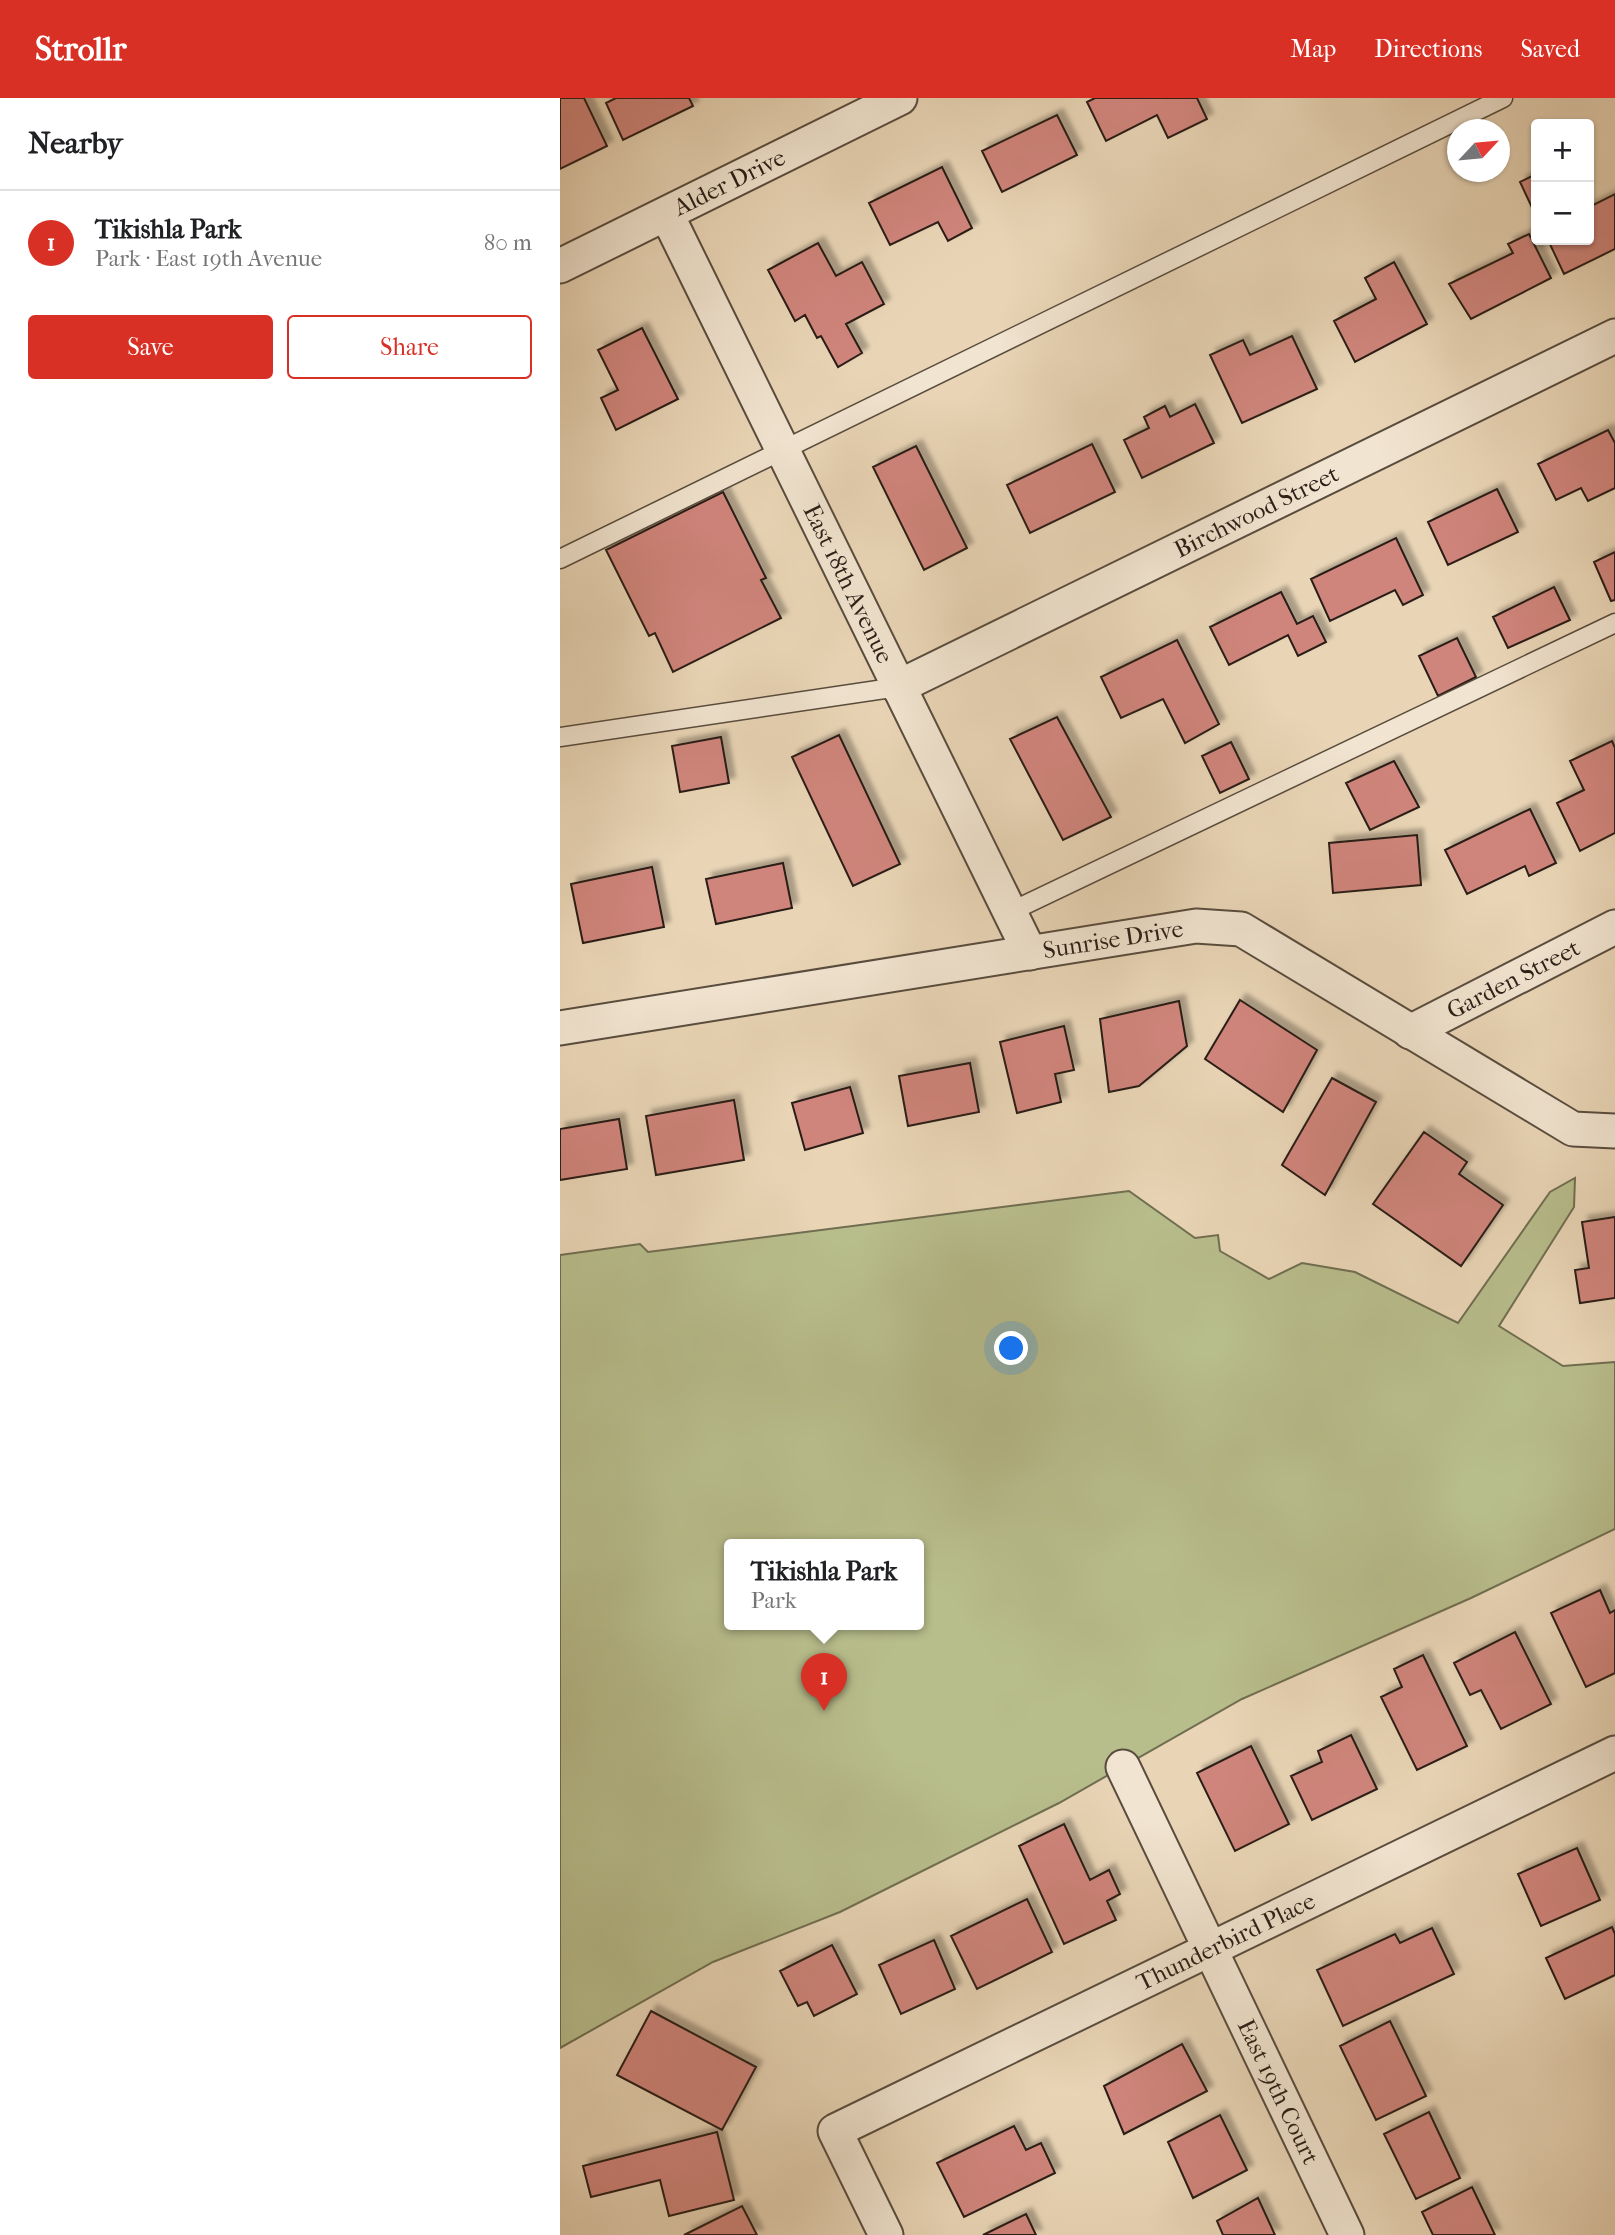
<!DOCTYPE html>
<html lang="en">
<head>
<meta charset="utf-8">
<style>
  :root { --surface:#fff; --page:#f2f2f2; --text:#202124; --muted:#757577; --line:#e0e0e0; --accent:#d93025 }
  body { margin:0; font-family:"IM FELL French Canon",serif; background:var(--page); color:var(--text) }
  .controls { position:absolute; right:21px; top:21px; display:grid; overflow:hidden; border-radius:7px; box-shadow:0 2px 5px #0004 }
  .controls button { width:63px; height:63px; display:grid; place-items:center; padding:0; border:0; border-bottom:2px solid var(--line); background:var(--surface); color:var(--text); font:35px sans-serif }
  .compass { position:absolute; left:887px; top:21px; width:63px; height:63px; border-radius:50%; background:var(--surface); box-shadow:0 2px 5px #0004; rotate:64deg }
  .you { position:absolute; left:452px; top:1251px; width:24px; height:24px; margin:-18px; border:5px solid #fff; border-radius:50%; background:#1a73e8; box-shadow:0 0 0 10px #1a73e833 }
  .badge { display:grid; place-items:center; width:46px; height:46px; border-radius:50%; background:var(--accent); color:#fff; font-size:23px; font-weight:700 }
  .pin { position:absolute; translate:-50% -58px; filter:drop-shadow(0 2px 4px #0008) }
  .pin::after { content:''; position:absolute; top:37px; width:24px; height:21px; background:inherit; clip-path:polygon(0 0,100% 0,50% 100%) }
  .popup { position:absolute; left:164px; top:1441px; width:200px; height:91px; box-sizing:border-box; display:grid; place-content:center; border-radius:7px; background:var(--surface); filter:drop-shadow(0 2px 5px #0005); font-size:23px; white-space:nowrap; color:var(--muted) }
  .popup b { font-size:26px; color:var(--text) }
  .popup::after { content:''; position:absolute; left:50%; top:100%; margin-left:-14px; border:14px solid transparent; border-top-color:var(--surface) }
  .list { margin:0; padding:0; list-style:none }
  h2 { display:flex; justify-content:space-between; align-items:center; height:91px; margin:0; padding:0 28px; font-size:30px }
  h2 small { font-size:23px; font-weight:400; color:var(--muted) }
  .list li { display:grid; grid-template-columns:46px 1fr auto; gap:21px; align-items:center; box-sizing:border-box; height:105px; padding:0 28px; border-top:2px solid var(--line) }
  .list b { display:block; font-size:26px; white-space:nowrap }
  .list p { margin:0; font-size:23px; white-space:nowrap; color:var(--muted) }
  .list em { font-size:23px; font-style:normal; color:var(--muted) }
  .actions { display:flex; gap:14px; padding:21px 28px }
  .actions a { flex:1; padding:16px 0; border:2px solid var(--accent); border-radius:7px; text-align:center; font-size:24px; color:var(--accent) }
  .actions .main { background:var(--accent); color:#fff }
  .map { position:relative; flex:none; width:1055px; height:2137px; overflow:hidden }
  header { display:flex; align-items:center; gap:42px; box-sizing:border-box; height:98px; padding:0 35px; background:var(--accent); color:#fff }
  header strong { font-size:33px }
  nav { display:flex; gap:38px; margin-inline-start:auto; font-size:24px }
  main { display:flex }
  aside { flex:1; background:var(--surface) }
  .map>svg:first-child { display:block }
  .green { fill:#b8bd8c; stroke:#706e51; stroke-width:2; fill-rule:evenodd }
  .building { fill:#d0857c; stroke:#291e16; stroke-width:2; filter:url(#shadow) }
  .lines { fill:none; stroke-linecap:round; stroke-linejoin:round }
  .lane-casing { stroke:#594c3e; stroke-width:21 }
  .street-casing { stroke:#594c3e; stroke-width:37 }
  .lane { stroke:#f1e4d0; stroke-width:18 }
  .street { stroke:#f1e4d0; stroke-width:33 }
  .labels { text-anchor:middle; dominant-baseline:central; stroke-width:7; stroke-linejoin:round; paint-order:stroke }
  .street-label { font-size:24px; fill:#291e16; stroke:#f1e4d0 }
</style>
</head>
<body>
<header>
<strong>Strollr</strong>
<nav><a>Map</a><a>Directions</a><a>Saved</a></nav>
</header>
<main>
<aside>
<h2>Nearby<small></small></h2>
<ul class="list">
<li><span class="badge">1</span><div><b>Tikishla Park</b><p>Park · East 19th Avenue</p></div><em>80 m</em></li>
</ul>
<div class="actions"><a class="main">Save</a><a>Share</a></div>
</aside>
<div class="map">
<svg width="1055" height="2137" viewBox="0 0 1055 2137">
  <defs>
    <filter id="shadow"><feDropShadow dx="6" dy="-6" stdDeviation="2" flood-color="#0004"/></filter>
  </defs>
  <rect width="100%" height="100%" fill="#e9d5b6"/>
  <filter id="stains"><feTurbulence type="fractalNoise" baseFrequency=".00286" numOctaves="4"/><feColorMatrix values="0 0 0 0 .2 0 0 0 0 .09 0 0 0 0 .02 0 0 0 .5 -.17"/></filter>
  <radialGradient id="worn" r=".72"><stop offset=".6" stop-color="#630" stop-opacity="0"/><stop offset="1" stop-color="#630" stop-opacity=".3"/></radialGradient>
  <path class="green" d="M1015,1080L1014,1109L939,1228L1003,1268L1055,1264V1431L911,1500L682,1601L499,1705L280,1814L153,1864L0,1950V1157L80,1146L88,1154L569,1093L635,1140L658,1137L660,1153L709,1181L742,1165L795,1174L898,1225L990,1094ZM170,1447H358V1527H170Z"/>
  <path class="building" d="M0,0H24L47,48L0,71Z
    M56,0H129L133,8L63,42L46,5Z
    M535,0H637L647,21L608,40L597,17L546,43L527,4Z
    M497,17L517,57L442,94L422,53Z
    M382,69L412,130L388,143L378,124L330,147L309,105Z
    M976,76V118L960,84Z
    M1055,96V151L1004,176L988,142H1029V109Z
    M969,136L991,180L911,221L889,186L953,155L948,146Z
    M258,145L276,178L302,164L324,206L286,226L302,255L278,269L261,238L257,240L245,217L235,223L208,172Z
    M834,164L867,226L795,264L774,223L816,201L805,180Z
    M82,230L118,301L56,332L41,300L58,292L38,252Z
    M732,238L757,291L682,325L650,257L683,242L690,257Z
    M635,306L654,345L582,380L564,342L589,330L584,319L605,308L610,319Z
    M1048,332L1055,345V390L1028,403L1021,390L996,402L978,366Z
    M532,346L555,394L470,435L447,387Z
    M356,348L407,450L364,472L313,369Z
    M937,391L958,434L888,467L868,424Z
    M163,394L206,480L201,482L221,520L113,574L95,535L89,538L46,452Z
    M836,440L863,497L843,507L835,492L770,523L751,481Z
    M1055,454V502L1051,503L1034,464Z
    M994,489L1010,522L948,550L933,519Z
    M721,494L737,526L753,518L766,544L738,558L728,537L669,567L650,529Z
    M897,540L916,579L878,598L859,558Z
    M617,542L659,626L625,645L603,601L561,620L541,579Z
    M497,619L551,719L503,742L450,641Z
    M279,637L340,766L293,788L232,659Z
    M161,639L169,685L120,694L112,648Z
    M1052,643L1055,650V735L1020,753L997,705L1024,692L1010,663Z
    M671,644L689,681L660,695L642,658Z
    M834,663L859,709L810,732L786,685Z
    M970,711L996,765L969,778L965,768L907,796L885,752Z
    M857,737L861,787L773,795L769,745Z
    M223,765L232,810L156,826L146,781Z
    M92,769L104,829L23,845L11,786Z
    M680,902L757,952L723,1014L645,961Z
    M619,903L627,948L579,988L549,994L540,921Z
    M504,928L514,972L495,976L501,1004L457,1015L440,944Z
    M410,965L419,1014L348,1028L339,978Z
    M772,980L816,1004L765,1097L722,1067Z
    M290,989L303,1035L245,1052L232,1005Z
    M174,1002L184,1062L96,1077L86,1018Z
    M59,1021L67,1071L0,1082V1031Z
    M864,1034L907,1064L899,1076L943,1107L901,1168L813,1106Z
    M1055,1119V1200L1020,1205L1015,1172L1029,1170L1022,1124Z
    M1040,1492L1050,1515L1055,1512V1575L1026,1589L991,1515Z
    M955,1534L991,1606L941,1631L921,1592L910,1597L894,1565Z
    M863,1557L907,1648L857,1672L821,1599L842,1589L834,1571Z
    M791,1637L817,1691L752,1722L731,1678L762,1664L758,1653Z
    M691,1648L729,1726L675,1753L637,1675Z
    M504,1726L530,1782L549,1772L560,1796L547,1803L556,1822L504,1846L459,1748Z
    M1017,1750L1040,1802L981,1828L958,1776Z
    M467,1801L492,1854L417,1891L391,1838Z
    M1052,1829L1055,1836V1877L1005,1901L986,1860Z
    M872,1830L894,1876L783,1928L757,1872L835,1836L840,1845Z
    M374,1842L395,1891L341,1916L319,1867Z
    M272,1847L297,1896L254,1918L247,1904L238,1908L220,1873Z
    M91,1913L196,1969L162,2032L57,1977Z
    M830,1923L866,1998L816,2022L780,1948Z
    M622,1946L647,1993L564,2036L544,1988Z
    M869,2014L900,2080L856,2101L824,2036Z
    M660,2017L687,2072L633,2100L608,2044Z
    M454,2028L466,2052L481,2045L495,2075L404,2119L377,2065Z
    M157,2034L174,2102L109,2118L100,2082L31,2099L23,2068Z
    M912,2089L935,2137H873L862,2114Z
    M698,2100L715,2137H663L657,2123Z
    M182,2108L197,2137H124Z
    M466,2116L476,2137H423Z"/>
  <g class="lines">
    <g class="lane-casing">
      <path id="lane" d="M0,461L943,0
        M0,639L338,589
        M450,814L1055,525"/>
    </g>
    <g class="street-casing">
      <g id="street">
        <path id="s1" d="M107,117L470,855"/>
        <path id="s2" d="M0,168L340,0"/>
        <path id="s3" d="M338,589L1055,238"/>
        <path id="s4" d="M0,930L636,828L681,831L1013,1031L1055,1033"/>
        <path id="s5" d="M850,934L1055,829"/>
        <path id="s6" d="M563,1669L787,2137"/>
        <path id="s7" d="M326,2137L275,2033L1055,1655"/>
      </g>
    </g>
    <use href="#lane" class="lane"/>
    <use href="#street" class="street"/>
  </g>
  <g class="labels">
    <g class="street-label">
      <text stroke="none"><textPath href="#s2" startOffset="189">Alder Drive</textPath></text>
      <text stroke="none"><textPath href="#s3" startOffset="399">Birchwood Street</textPath></text>
      <text stroke="none"><textPath href="#s1" startOffset="411">East 18th Avenue</textPath></text>
      <text stroke="none"><textPath href="#s4" startOffset="560">Sunrise Drive</textPath></text>
      <text stroke="none"><textPath href="#s5" startOffset="116">Garden Street</textPath></text>
      <text stroke="none"><textPath href="#s7" startOffset="550">Thunderbird Place</textPath></text>
      <text stroke="none"><textPath href="#s6" startOffset="360">East 19th Court</textPath></text>
    </g>
  </g>
  <rect width="100%" height="100%" filter="url(#stains)"/>
  <rect width="100%" height="100%" fill="url(#worn)"/>
</svg>
<div class="controls">
<button>+</button>
<button>−</button>
</div>
<svg class="compass" viewBox="-18 -18 36 36"><path d="M0-13l5 13h-10z" fill="#e53935"/><path d="M0 13l5-13h-10z" fill="#757577"/></svg>
<div class="you"></div>
<div class="pin badge" style="left:264px;top:1613px">1</div>
<div class="popup"><b>Tikishla Park</b>Park</div>
</div>
</main>
</body>
</html>
